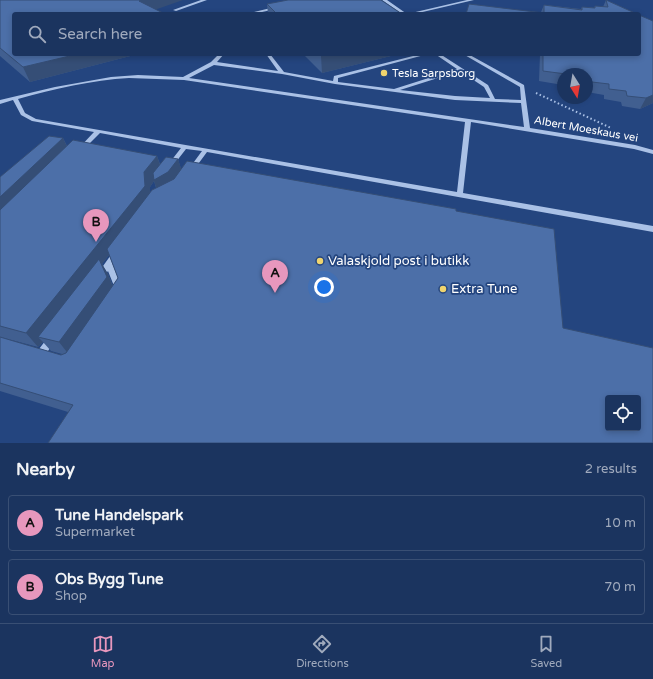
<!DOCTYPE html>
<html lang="en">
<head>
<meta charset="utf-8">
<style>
  :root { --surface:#1b345f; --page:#283f68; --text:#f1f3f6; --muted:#a0aabd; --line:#394f74; --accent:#e797bd }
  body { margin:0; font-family:"Varela Round",sans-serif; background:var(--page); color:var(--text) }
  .controls { position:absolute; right:12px; bottom:12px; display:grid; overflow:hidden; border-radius:4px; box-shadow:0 2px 6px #0003 }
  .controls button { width:36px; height:36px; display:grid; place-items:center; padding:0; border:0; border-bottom:1px solid var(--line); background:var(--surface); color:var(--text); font:20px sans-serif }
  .compass { position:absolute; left:557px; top:68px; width:36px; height:36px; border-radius:50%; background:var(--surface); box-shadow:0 2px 6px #0003; rotate:169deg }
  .you { position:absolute; left:324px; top:287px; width:14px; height:14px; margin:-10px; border:3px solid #fff; border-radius:50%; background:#1a73e8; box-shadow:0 0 0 6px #1a73e833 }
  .badge { display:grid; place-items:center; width:26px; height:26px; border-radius:50%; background:var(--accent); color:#111; font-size:13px; font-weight:700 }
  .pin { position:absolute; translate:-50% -33px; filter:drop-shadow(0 1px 2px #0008) }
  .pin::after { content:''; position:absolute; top:21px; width:14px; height:12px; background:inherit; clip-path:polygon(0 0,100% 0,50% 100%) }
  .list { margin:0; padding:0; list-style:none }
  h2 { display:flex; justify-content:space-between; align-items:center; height:52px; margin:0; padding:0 16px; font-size:17px }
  h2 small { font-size:13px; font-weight:400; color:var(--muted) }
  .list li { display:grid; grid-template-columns:26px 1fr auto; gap:12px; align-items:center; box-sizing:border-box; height:56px; margin:0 8px 8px; padding:0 8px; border:1px solid var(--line); border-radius:4px }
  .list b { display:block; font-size:15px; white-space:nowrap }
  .list p { margin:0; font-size:13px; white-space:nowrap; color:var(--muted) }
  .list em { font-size:13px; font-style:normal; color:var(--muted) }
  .icon { flex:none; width:22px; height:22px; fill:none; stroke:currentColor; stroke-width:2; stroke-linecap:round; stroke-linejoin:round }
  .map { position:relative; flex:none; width:653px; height:443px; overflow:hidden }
  .search { position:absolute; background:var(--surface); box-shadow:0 2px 6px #0003; left:12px; right:12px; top:12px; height:44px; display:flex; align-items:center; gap:10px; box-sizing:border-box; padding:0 14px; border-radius:4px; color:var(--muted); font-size:15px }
  .sheet { height:180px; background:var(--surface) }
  nav { display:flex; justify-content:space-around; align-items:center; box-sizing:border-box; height:56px; border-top:1px solid var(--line); background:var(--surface); font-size:11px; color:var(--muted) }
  nav a { display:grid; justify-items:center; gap:2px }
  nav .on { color:var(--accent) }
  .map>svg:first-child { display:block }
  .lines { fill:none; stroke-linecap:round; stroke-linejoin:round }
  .path { stroke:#aac1e6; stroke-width:2; stroke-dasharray:1.5 2.5; stroke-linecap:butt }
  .minor { fill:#aac1e6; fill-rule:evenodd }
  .wall { fill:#415f90; fill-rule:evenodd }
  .shaded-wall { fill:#354e76 }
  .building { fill:#4c6fa8; stroke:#354e76; fill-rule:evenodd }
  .poi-dot { fill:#f0d46e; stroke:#24457f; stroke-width:1.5 }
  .labels { text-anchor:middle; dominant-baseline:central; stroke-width:3.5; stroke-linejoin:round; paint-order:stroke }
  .far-poi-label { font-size:11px; fill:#fff; stroke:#24457f; text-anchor:start }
  .far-street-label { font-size:11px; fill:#fff; stroke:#24457f }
  .poi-label { font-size:13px; fill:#fff; stroke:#24457f; text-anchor:start }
</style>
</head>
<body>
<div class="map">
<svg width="653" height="443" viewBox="0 0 653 443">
  <rect width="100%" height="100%" fill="#24457f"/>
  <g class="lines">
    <path class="path" d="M536,93L611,128"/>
    <path class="minor" d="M201,0H207L176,11L173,10Z
      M382,0H387L407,14H402Z
      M467,0H474L414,14H407Z
      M275,7H276V9L253,14H246Z
      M219,54H224L217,62L278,71L266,54H270L284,72L333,81L334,76L421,54H428L338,78V82L394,89L457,69L435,54H440L488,85L495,99L521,100L520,87L463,54H468L524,85L530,128L635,145L653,150V154L634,149L471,122L463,193L653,226V232L207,152L193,171L191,172L188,170L202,151L186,149L172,167L170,168L167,166L181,148L100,133L83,150L81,151L78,149L79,148L94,132L32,121L21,115L13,100L0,104V100L55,87L111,77L138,75L183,77L211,62ZM214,65L282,74L335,84L455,100L521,103L524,127L189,78ZM460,71L484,87L490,98L455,96L400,90ZM129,78L184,80L465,122L457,192L36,119L25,113L18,99C54,89 92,80 129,78Z
      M116,251L119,252L120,254L113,264L123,289L122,291L119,292L116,291L108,271C105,275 103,280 97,278L96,276L113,252Z
      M52,335L55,336L56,339L44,357L41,358L34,356L33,353L34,350L39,349L49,336Z"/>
  </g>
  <path class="wall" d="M0,0L155,9L14,54H138L30,82L0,56Z
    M606,0L637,14L541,12L544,5L581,9L582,7L594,8L595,6L603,7Z
    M267,4L402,14H268Z
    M653,21V103L640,109L622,106L621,102L604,99V95L587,92V74H563V85L539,81L540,54H639Z
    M303,54H399L322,73Z
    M63,138L67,146L157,156L160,164L178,159L181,169L456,209L68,412L0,391V337L61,355L62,354L51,351L43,342L38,347L0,337V177ZM154,181L156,188L150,193V187ZM109,255L118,278L113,286L108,274L102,264Z"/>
  <path class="shaded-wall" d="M142,0H183L143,14L139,1Z
    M78,54H138L30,82L23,67Z
    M329,54H399L322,73L321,56Z
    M653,95V103L640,109L646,98Z
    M63,138L70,153L0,223V197Z
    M157,156L162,171L178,159L183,175L159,196L154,181L150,187V202L102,264L108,274L115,292L70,356L59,342L38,337L43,342L38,347L26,333L144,172Z"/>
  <path class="building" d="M0,0H142L139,1L165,14H14V54H78L23,67L0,48Z
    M288,0H381L402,14H277L267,4Z
    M606,0L637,14H466L469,4L544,13V5L582,10V7L595,8V6L608,7Z
    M639,15L653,21V95L646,98L627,96L626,91L609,89V84L592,82L591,78L587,77V74H566L543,71V54H639Z
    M320,54H329L321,56Z
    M49,136L63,138L0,197V177Z
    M73,140L157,156L144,172L145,186L26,333L0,326V210Z
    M166,157L178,159L168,172L154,180L153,173Z
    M187,161L456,209V211L554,229L563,328L653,348V443H48L73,405L0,383V337L61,355L66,353L118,278L107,249L152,190L174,179ZM608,398H638V428H608Z
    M99,259L107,277L59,342L38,337Z"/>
  <g class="poi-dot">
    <circle cx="384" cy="73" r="4"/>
    <circle cx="320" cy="261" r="4"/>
    <circle cx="443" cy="289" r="4"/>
  </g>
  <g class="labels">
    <g class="far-poi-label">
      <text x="392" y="73">Tesla Sarpsborg</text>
    </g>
    <g class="far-street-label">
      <text transform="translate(586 129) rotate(10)">Albert Moeskaus vei</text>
    </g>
    <g class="poi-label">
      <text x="328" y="261">Valaskjold post i butikk</text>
      <text x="451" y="289">Extra Tune</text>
    </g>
  </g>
</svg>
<div class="controls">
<button><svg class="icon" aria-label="locate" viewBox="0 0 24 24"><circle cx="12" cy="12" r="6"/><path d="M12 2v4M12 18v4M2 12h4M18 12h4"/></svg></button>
</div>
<svg class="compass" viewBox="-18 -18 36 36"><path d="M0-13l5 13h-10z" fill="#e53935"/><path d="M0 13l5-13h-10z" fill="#a0aabd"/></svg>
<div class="you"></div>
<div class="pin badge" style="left:275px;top:293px">A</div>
<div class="pin badge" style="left:96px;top:242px">B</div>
<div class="search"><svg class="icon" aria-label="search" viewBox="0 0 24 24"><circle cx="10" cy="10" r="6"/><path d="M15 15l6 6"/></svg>Search here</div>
</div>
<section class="sheet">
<h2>Nearby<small>2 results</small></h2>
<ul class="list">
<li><span class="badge">A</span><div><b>Tune Handelspark</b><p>Supermarket</p></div><em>10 m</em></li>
<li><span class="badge">B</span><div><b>Obs Bygg Tune</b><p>Shop</p></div><em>70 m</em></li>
</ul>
</section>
<nav>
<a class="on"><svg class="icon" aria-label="map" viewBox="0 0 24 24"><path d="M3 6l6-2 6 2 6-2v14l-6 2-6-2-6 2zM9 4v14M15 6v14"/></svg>Map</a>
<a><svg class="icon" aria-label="directions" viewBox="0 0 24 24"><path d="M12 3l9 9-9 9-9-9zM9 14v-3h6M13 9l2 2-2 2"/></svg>Directions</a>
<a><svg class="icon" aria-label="saved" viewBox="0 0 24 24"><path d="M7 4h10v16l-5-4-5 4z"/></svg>Saved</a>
</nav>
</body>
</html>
